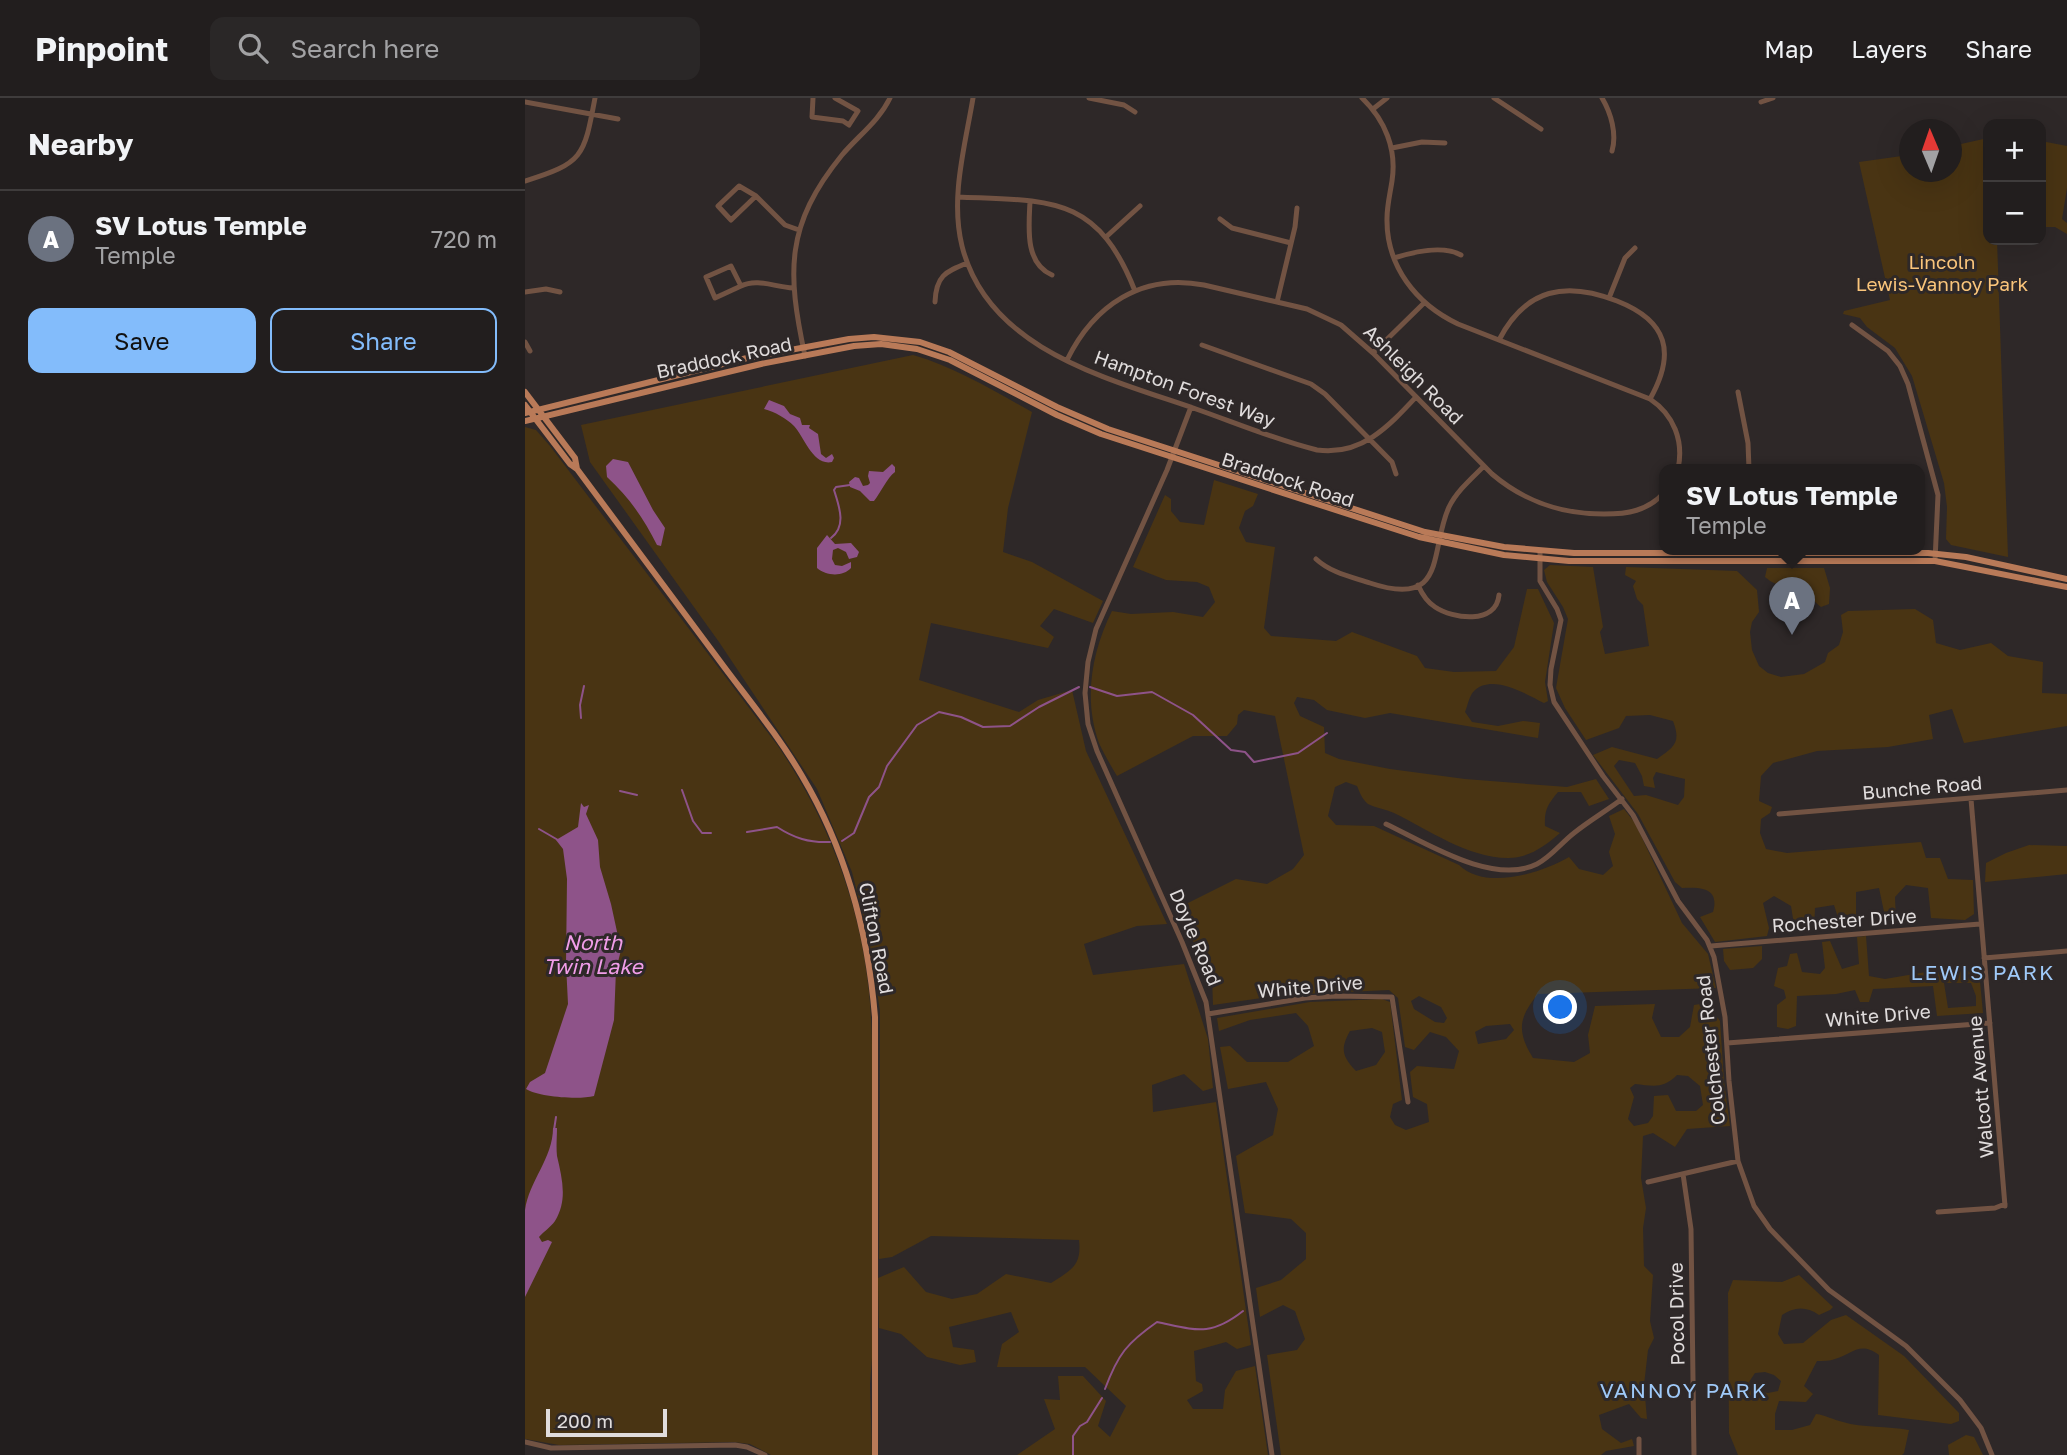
<!DOCTYPE html>
<html lang="en">
<head>
<meta charset="utf-8">
<style>
  :root { --surface:#221e1e; --page:#2a2727; --text:#f1f3f6; --muted:#a2a2a4; --line:#3f3c3c; --accent:#83bcfb }
  body { margin:0; font-family:"Golos Text",sans-serif; background:var(--page); color:var(--text) }
  .controls { position:absolute; right:21px; top:21px; display:grid; overflow:hidden; border-radius:14px; box-shadow:0 7px 28px #0002 }
  .controls button { width:63px; height:63px; display:grid; place-items:center; padding:0; border:0; border-bottom:2px solid var(--line); background:var(--surface); color:var(--text); font:35px sans-serif }
  .compass { position:absolute; left:1374px; top:21px; width:63px; height:63px; border-radius:50%; background:var(--surface); box-shadow:0 7px 28px #0002; rotate:358deg }
  .scale { position:absolute; left:21px; bottom:18px; width:121px; box-sizing:border-box; padding-left:7px; border:4px solid #e0dcdc; border-top:0; font-size:19px; line-height:24px; white-space:nowrap; color:#e0dcdc; -webkit-text-stroke:5px #2e2828; paint-order:stroke }
  .you { position:absolute; left:1036px; top:910px; width:24px; height:24px; margin:-18px; border:5px solid #fff; border-radius:50%; background:#1a73e8; box-shadow:0 0 0 10px #1a73e833 }
  .badge { display:grid; place-items:center; width:46px; height:46px; border-radius:50%; background:var(--accent); color:#fff; font-size:23px; font-weight:700 }
  .pin { position:absolute; translate:-50% -58px; filter:drop-shadow(0 2px 4px #0008) }
  .pin::after { content:''; position:absolute; top:37px; width:24px; height:21px; background:inherit; clip-path:polygon(0 0,100% 0,50% 100%) }
  .popup { position:absolute; left:1134px; top:366px; width:266px; height:91px; box-sizing:border-box; display:grid; place-content:center; border-radius:14px; background:var(--surface); filter:drop-shadow(0 2px 5px #0005); font-size:23px; white-space:nowrap; color:var(--muted) }
  .popup b { font-size:26px; color:var(--text) }
  .popup::after { content:''; position:absolute; left:50%; top:100%; margin-left:-14px; border:14px solid transparent; border-top-color:var(--surface) }
  .list { margin:0; padding:0; list-style:none }
  h2 { display:flex; justify-content:space-between; align-items:center; height:91px; margin:0; padding:0 28px; font-size:30px }
  h2 small { font-size:23px; font-weight:400; color:var(--muted) }
  .list li { display:grid; grid-template-columns:46px 1fr auto; gap:21px; align-items:center; box-sizing:border-box; height:98px; padding:0 28px; border-top:2px solid var(--line) }
  .list b { display:block; font-size:26px; white-space:nowrap }
  .list p { margin:0; font-size:23px; white-space:nowrap; color:var(--muted) }
  .list em { font-size:23px; font-style:normal; color:var(--muted) }
  .actions { display:flex; gap:14px; padding:21px 28px }
  .actions a { flex:1; padding:16px 0; border:2px solid var(--accent); border-radius:14px; text-align:center; font-size:24px; color:var(--accent) }
  .actions .main { background:var(--accent); color:#111 }
  .icon { flex:none; width:38px; height:38px; fill:none; stroke:currentColor; stroke-width:2; stroke-linecap:round; stroke-linejoin:round }
  .map { position:relative; flex:none; width:1542px; height:1357px; overflow:hidden }
  header { display:flex; align-items:center; gap:42px; box-sizing:border-box; height:98px; padding:0 35px; background:var(--surface); border-bottom:2px solid var(--line) }
  header strong { font-size:33px }
  nav { display:flex; gap:38px; margin-inline-start:auto; font-size:24px }
  .search { width:490px; height:63px; background:var(--page); display:flex; align-items:center; gap:18px; box-sizing:border-box; padding:0 24px; border-radius:14px; color:var(--muted); font-size:26px }
  main { display:flex }
  aside { flex:1; background:var(--surface) }
  .map>svg:first-child { display:block }
  .green { fill:#493413; fill-rule:evenodd }
  .water { fill:#8e5389 }
  .lines { fill:none; stroke-linecap:round; stroke-linejoin:round }
  .stream { stroke:#8e5389; stroke-width:2 }
  .minor { stroke:#725343; stroke-width:5 }
  .major { stroke:#b97a58; stroke-width:6 }
  .labels { text-anchor:middle; dominant-baseline:central; stroke-width:6; stroke-linejoin:round; paint-order:stroke }
  .park-label { font-size:19px; fill:#fac57b; stroke:#2e2828 }
  .street-label { font-size:19px; fill:#e0dcdc; stroke:#2e2828 }
  .water-label { font-size:21px; font-style:italic; fill:#f19de9; stroke:#2e2828 }
  .neighbourhood-label { font-size:21px; letter-spacing:2px; fill:#9fc9f8; stroke:#2e2828 }
</style>
</head>
<body>
<header>
<strong>Pinpoint</strong>
<div class="search"><svg class="icon" aria-label="search" viewBox="0 0 24 24"><circle cx="10" cy="10" r="6"/><path d="M15 15l6 6"/></svg>Search here</div>
<nav><a>Map</a><a>Layers</a><a>Share</a></nav>
</header>
<main>
<aside>
<h2>Nearby<small></small></h2>
<ul class="list">
<li><span class="badge" style="background:#6b7280">A</span><div><b>SV Lotus Temple</b><p>Temple</p></div><em>720 m</em></li>
</ul>
<div class="actions"><a class="main">Save</a><a>Share</a></div>
</aside>
<div class="map">
<svg width="1542" height="1357" viewBox="0 0 1542 1357">
  <rect width="100%" height="100%" fill="#2e2828"/>
  <path class="green" d="M1463,40V142H1472L1483,459L1426,447L1421,441L1422,409L1419,385L1387,278L1370,250L1342,229L1335,220L1318,216L1319,213L1365,202L1334,64L1384,57V74H1426L1427,48Z
    M1516,43L1542,48V90L1537,121L1542,125V136L1530,129H1516Z
    M388,257C430,269 469,293 507,314L483,410L478,454L507,464L578,503L568,525L529,511L515,528L529,539L523,550L406,525L394,582L494,614L513,602L547,592L561,653L642,826L612,828L559,846L568,877L659,866L683,941L688,990L678,993L659,976L627,987L628,1014L691,1004L726,1247L712,1251L701,1244L669,1253L671,1283L677,1286L678,1293L662,1302L668,1311H698L700,1292L711,1273L730,1268L743,1357H492L530,1331L519,1301L535,1302L533,1278H558L581,1303L573,1328L585,1339L601,1308L560,1269H472L477,1246L494,1234L486,1214L424,1229L428,1249L449,1252L451,1264L435,1267L402,1259L376,1236L354,1230L353,1180L379,1169L401,1194L427,1201L452,1196L481,1176L526,1185C546,1172 557,1168 554,1142L406,1138L367,1159L354,1161L355,913L344,841L327,774L292,691L194,544L65,364L56,327Z
    M0,329L11,332L25,348L253,648C303,722 335,805 344,894C349,945 347,997 347,1048C347,1118 347,1189 347,1260L345,1286L347,1357H246L225,1346L209,1344L34,1347L0,1341Z
    M689,382L733,396L728,408L720,413L714,430L721,444L750,449L739,530L746,538L811,543L827,534L892,558L900,570L929,574L971,573L989,549L1002,491H1013L1029,525L1020,584L1023,603L1019,605C1001,596 967,575 949,593C944,598 943,607 940,614L947,624L973,628L998,623L1015,625L1013,640L865,615L840,620L802,612L789,602L772,599L769,605L775,618L799,629L800,655L814,661L865,671L940,681L1042,689L1071,681L1084,701L1064,708L1056,694H1033C1023,706 1019,712 1020,728L1035,735C1020,748 1004,760 983,760C943,760 904,732 869,715C861,711 850,710 843,706C837,701 835,695 832,688L821,684L810,689L803,718L811,727L849,728L934,767C960,793 1017,775 1044,759L1054,771L1078,777L1088,768L1084,754L1090,736L1084,718L1099,711L1110,725L1157,825L1183,856L1191,890L1013,896C993,920 992,934 1008,960L1049,964L1065,955L1063,937L1070,908L1130,906L1127,920L1136,939H1154L1165,929L1169,907L1182,905L1195,923L1199,983L1205,1028L1162,1031L1150,1049L1128,1035L1118,1038L1116,1080L1121,1110L1118,1130L1119,1168L1128,1177L1125,1223L1129,1240L1123,1252L1119,1287L1122,1321L1116,1320L1104,1306L1074,1317L1077,1331L1096,1345L1107,1341L1109,1348L1081,1353L1076,1357H756L742,1257L772,1252L780,1241L770,1213L758,1207L735,1219L731,1190L756,1182L781,1161V1135L766,1121L720,1115L711,1058L748,1037L753,1011L741,984L703,991L695,949L705,948L722,964H763L789,948L783,928L771,915L725,922L694,933L692,920L785,904L857,901L865,904L877,1002L868,1006L865,1019L870,1027L881,1032L904,1024L902,1006L888,999L885,974L892,968L929,971L934,953L921,939L905,934L889,952L880,949L873,900L864,892L758,897L688,907L687,879L651,811L711,781L742,786L768,771L779,757L750,618L719,612L713,617L712,626L702,638H668L592,678C586,668 579,656 574,645C558,601 567,553 587,513L606,516L648,514L678,519L690,504L684,489L672,484L641,482L608,469L640,397L646,401V413L655,424L679,427ZM894,898L916,909L922,920L919,925L910,924L889,911L886,903ZM985,926L989,932L981,941L953,946L950,934L961,928ZM847,930L857,934L860,954L851,967L831,973C817,958 815,951 825,933ZM1152,977L1163,978L1175,988L1178,1007L1171,1013H1151L1143,997L1129,998L1128,1018L1123,1025L1109,1028L1103,1021L1109,999L1105,990L1110,986C1129,988 1138,991 1152,977Z
    M1025,467L1068,469L1078,529L1075,534L1080,556L1124,548L1118,507L1112,501L1108,488L1111,483L1100,477L1101,469L1212,473L1232,492L1234,514L1227,524L1225,534L1227,552L1234,568L1243,575L1256,579L1279,576L1300,564L1303,555L1314,547L1318,534L1316,517L1323,513L1390,511L1408,522L1411,545L1435,552L1466,545L1483,558L1518,564L1517,595L1542,596V628L1439,645L1427,611L1404,617L1408,641L1363,649L1292,653L1248,665L1236,678L1234,703L1247,709L1245,715L1236,721L1235,735L1241,751L1262,755L1396,744L1401,760H1415L1423,781L1448,782L1449,816L1440,822L1406,820L1403,790L1381,787L1370,799L1371,823H1361L1354,790L1331,794V830L1316,829L1309,807L1290,810L1289,832L1270,833L1266,808L1249,798L1238,805L1244,830L1242,838L1190,844L1175,819L1188,814C1195,790 1176,789 1157,790L1150,784L1113,716L1068,657L1087,649L1132,661C1150,649 1156,644 1148,623L1125,617L1101,618L1094,630L1061,642L1040,610L1031,590L1043,521L1038,509L1022,484L1019,472ZM1094,662L1110,665L1117,678L1119,688L1130,690L1128,680L1131,674L1160,681L1159,699L1153,707L1121,697L1109,698L1089,668Z
    M1242,470H1299L1305,490L1304,506L1296,509C1288,503 1278,491 1268,488C1254,484 1253,490 1240,479Z
    M1504,747L1542,748V776L1460,784L1461,765L1481,755Z
    M1341,838L1344,878L1360,881L1401,874L1454,873L1458,915L1412,918L1408,888L1348,891L1344,904H1335L1330,892L1311,896L1272,898L1271,928L1263,931L1252,929V907L1261,900L1259,892L1249,888L1253,870L1262,868L1265,856L1272,855L1277,874L1295,876L1300,870L1297,844L1305,843L1317,871L1334,866L1332,839ZM1419,885H1446L1451,898V908L1423,910Z
    M1237,848V861L1228,870L1205,872L1199,863L1198,851Z
    M1274,1177L1308,1209L1305,1212L1294,1217C1281,1208 1269,1209 1257,1217L1253,1236L1259,1246L1278,1245L1306,1222L1321,1217L1379,1258L1434,1315V1323L1426,1326L1353,1317L1354,1257C1335,1243 1329,1255 1310,1261C1305,1263 1298,1263 1292,1263L1279,1288L1288,1296L1281,1304L1254,1303L1250,1316V1332H1267L1285,1327L1291,1316C1301,1317 1308,1322 1318,1324C1337,1330 1363,1328 1384,1332L1379,1355L1377,1357H1213L1204,1335L1203,1195L1208,1182L1257,1184ZM1240,1274L1249,1277L1256,1283L1253,1293L1243,1295L1228,1292L1224,1284L1230,1275Z
    M1441,1337L1449,1339L1458,1357H1424L1423,1347Z"/>
  <path class="water" d="M244,302L259,308L265,316L275,320L277,327H285L284,330L293,336L296,356L301,360L307,356L309,360L307,364C288,368 280,340 269,328C261,320 250,314 239,311Z
    M88,361L103,364L128,412L140,430L136,448L132,447C119,421 104,399 82,379L81,368Z
    M367,366L370,369V374C362,380 356,394 349,403H345L335,393L325,389L324,384L330,379L334,380L338,388L343,387L345,385L343,378L344,373L358,374Z
    M302,437L310,446L326,445L334,454L332,459L324,461L321,454L313,450L308,452L307,461L310,467L317,468L326,464V470C318,479 301,478 292,470V450Z
    M56,705L59,709L64,707L61,716L73,742L75,769L86,806L96,852L91,872L89,922L69,998C54,1002 14,999 1,991L5,984L20,975L43,906L41,866L42,781L38,751L31,742L53,729Z
    M28,1030H32C32,1038 31,1049 32,1058C37,1080 43,1102 30,1123C25,1130 19,1133 14,1139L17,1144L23,1142L27,1144L0,1199C0,1171 0,1140 0,1112C4,1083 28,1060 28,1030Z"/>
  <g class="lines">
    <path class="stream" d="M306,440C322,428 314,408 309,392L311,389L325,387
      M565,589L592,598L627,594L668,617L706,652L720,654L729,664L773,655L802,635
      M56,620L55,607L59,588
      M157,692L168,723L177,735H186
      M95,693L112,697
      M14,731L33,742
      M222,734L252,729C269,740 284,745 305,744
      M317,743L329,735L344,699L354,689L362,668L392,627L414,614L436,619L458,629L485,628L514,609L554,589
      M29,1032L31,1019
      M580,1291C593,1256 602,1245 632,1224C671,1232 685,1239 718,1213
      M548,1357V1338L555,1328L562,1324L577,1300"/>
    <path class="minor" d="M288,0L287,19L318,23L324,27L333,13L310,0
      M448,0C440,48 425,100 437,148C463,252 582,280 671,311C711,325 751,342 792,352C836,358 863,329 891,299
      M564,0L599,7L610,14
      M837,0C860,22 872,51 867,83C865,96 862,108 862,120C861,168 891,206 933,226L1125,301C1149,317 1159,343 1153,371
      M969,0L1016,31
      M1077,0C1086,15 1092,36 1087,53
      M0,4L93,21
      M1236,4L1248,0
      M848,11L862,0
      M867,50L897,44L920,45
      M0,83C58,65 59,59 70,0
      M214,88L231,98L206,122L193,108Z
      M231,98L260,127L274,132
      M433,99C524,103 572,96 610,193
      M505,103C504,128 499,165 527,177
      M695,121L707,130L766,145
      M581,139L615,108
      M869,160C888,154 918,147 936,157
      M206,168L216,188L190,200L181,179Z
      M216,188C232,180 250,189 268,190
      M0,194L21,191L35,194
      M1084,200L1100,160L1110,150
      M410,204C411,178 420,174 442,165
      M752,204L770,129L772,110
      M1327,227L1363,253L1375,268L1383,286L1413,397L1410,463
      M974,242C1001,190 1041,183 1092,203C1143,223 1151,255 1125,301
      M0,244L5,253
      M677,247L786,286L800,296L867,364L871,376
      M848,255L899,205
      M280,258C262,174 260,127 317,57C333,38 354,23 365,0
      M542,262C569,207 617,175 679,187L782,211L816,227L848,255L967,376C1000,404 1036,416 1079,416C1103,416 1122,413 1139,395
      M1213,294L1223,345L1224,371
      M666,309L642,372L571,531L563,564L560,595L563,626L572,653L657,844L681,904L747,1357
      M1015,453V483L1032,511L1036,522L1026,571L1025,587L1029,604L1078,678L1108,717L1153,803L1182,842L1189,859L1200,919L1204,983L1213,1063L1229,1108L1245,1131L1304,1192L1381,1248L1435,1302L1456,1330L1467,1357
      M791,461C806,475 827,479 845,485C923,511 904,453 924,409C932,393 946,381 959,368
      M893,487C897,496 902,504 910,509C928,521 971,527 974,497
      M1446,701L1480,1108
      M1254,716L1542,692
      M861,726C901,745 968,788 1012,766C1026,759 1036,745 1049,735C1064,723 1081,713 1097,701
      M1186,848L1455,826
      M1459,860L1542,853
      M683,916L780,900L811,898L867,899L883,1004
      M1202,945L1465,925
      M1158,1076L1166,1131L1169,1357
      M1123,1084L1213,1063
      M1413,1114L1470,1110L1480,1106
      M1114,1341V1357
      M0,1344L26,1350L210,1347L222,1349L240,1357"/>
    <path class="major" d="M0,294L50,360L52,371
      M0,307L45,366L52,371C99,435 147,498 194,562C222,600 253,637 277,678C321,752 343,834 350,919V1357
      M0,315L222,260L324,241L349,239L395,244L424,254L532,309L583,331L900,434L979,449L1049,455H1403L1441,459L1542,481
      M0,323L236,266L329,248L356,246L392,251L425,262L532,317L576,336L894,439L979,457L1044,463H1410L1542,489"/>
  </g>
  <g class="labels">
    <g class="park-label">
      <text x="1417" y="163">Lincoln<tspan x="1417" dy="22">Lewis-Vannoy Park</tspan></text>
    </g>
    <g class="street-label">
      <text transform="translate(199 259) rotate(-12)">Braddock Road</text>
      <text transform="translate(889 276) rotate(45)">Ashleigh Road</text>
      <text transform="translate(660 290) rotate(20)">Hampton Forest Way</text>
      <text transform="translate(763 381) rotate(18)">Braddock Road</text>
      <text transform="translate(1397 689) rotate(-5)">Bunche Road</text>
      <text transform="translate(1319 822) rotate(-4)">Rochester Drive</text>
      <text transform="translate(671 839) rotate(67)">Doyle Road</text>
      <text transform="translate(352 840) rotate(79)">Clifton Road</text>
      <text transform="translate(785 888) rotate(-5)">White Drive</text>
      <text transform="translate(1353 917) rotate(-5)">White Drive</text>
      <text transform="translate(1185 952) rotate(-96)">Colchester Road</text>
      <text transform="translate(1455 989) rotate(-95)">Walcott Avenue</text>
      <text transform="translate(1151 1216) rotate(-91)">Pocol Drive</text>
    </g>
    <g class="water-label">
      <text x="68" y="844">North<tspan x="68" dy="24">Twin Lake</tspan></text>
    </g>
    <g class="neighbourhood-label">
      <text x="1458" y="874">LEWIS PARK</text>
      <text x="1159" y="1292">VANNOY PARK</text>
    </g>
  </g>
</svg>
<div class="controls">
<button>+</button>
<button>−</button>
</div>
<svg class="compass" viewBox="-18 -18 36 36"><path d="M0-13l5 13h-10z" fill="#e53935"/><path d="M0 13l5-13h-10z" fill="#a2a2a4"/></svg>
<div class="scale">200 m</div>
<div class="you"></div>
<div class="pin badge" style="left:1267px;top:537px;background:#6b7280">A</div>
<div class="popup"><b>SV Lotus Temple</b>Temple</div>
</div>
</main>
</body>
</html>
